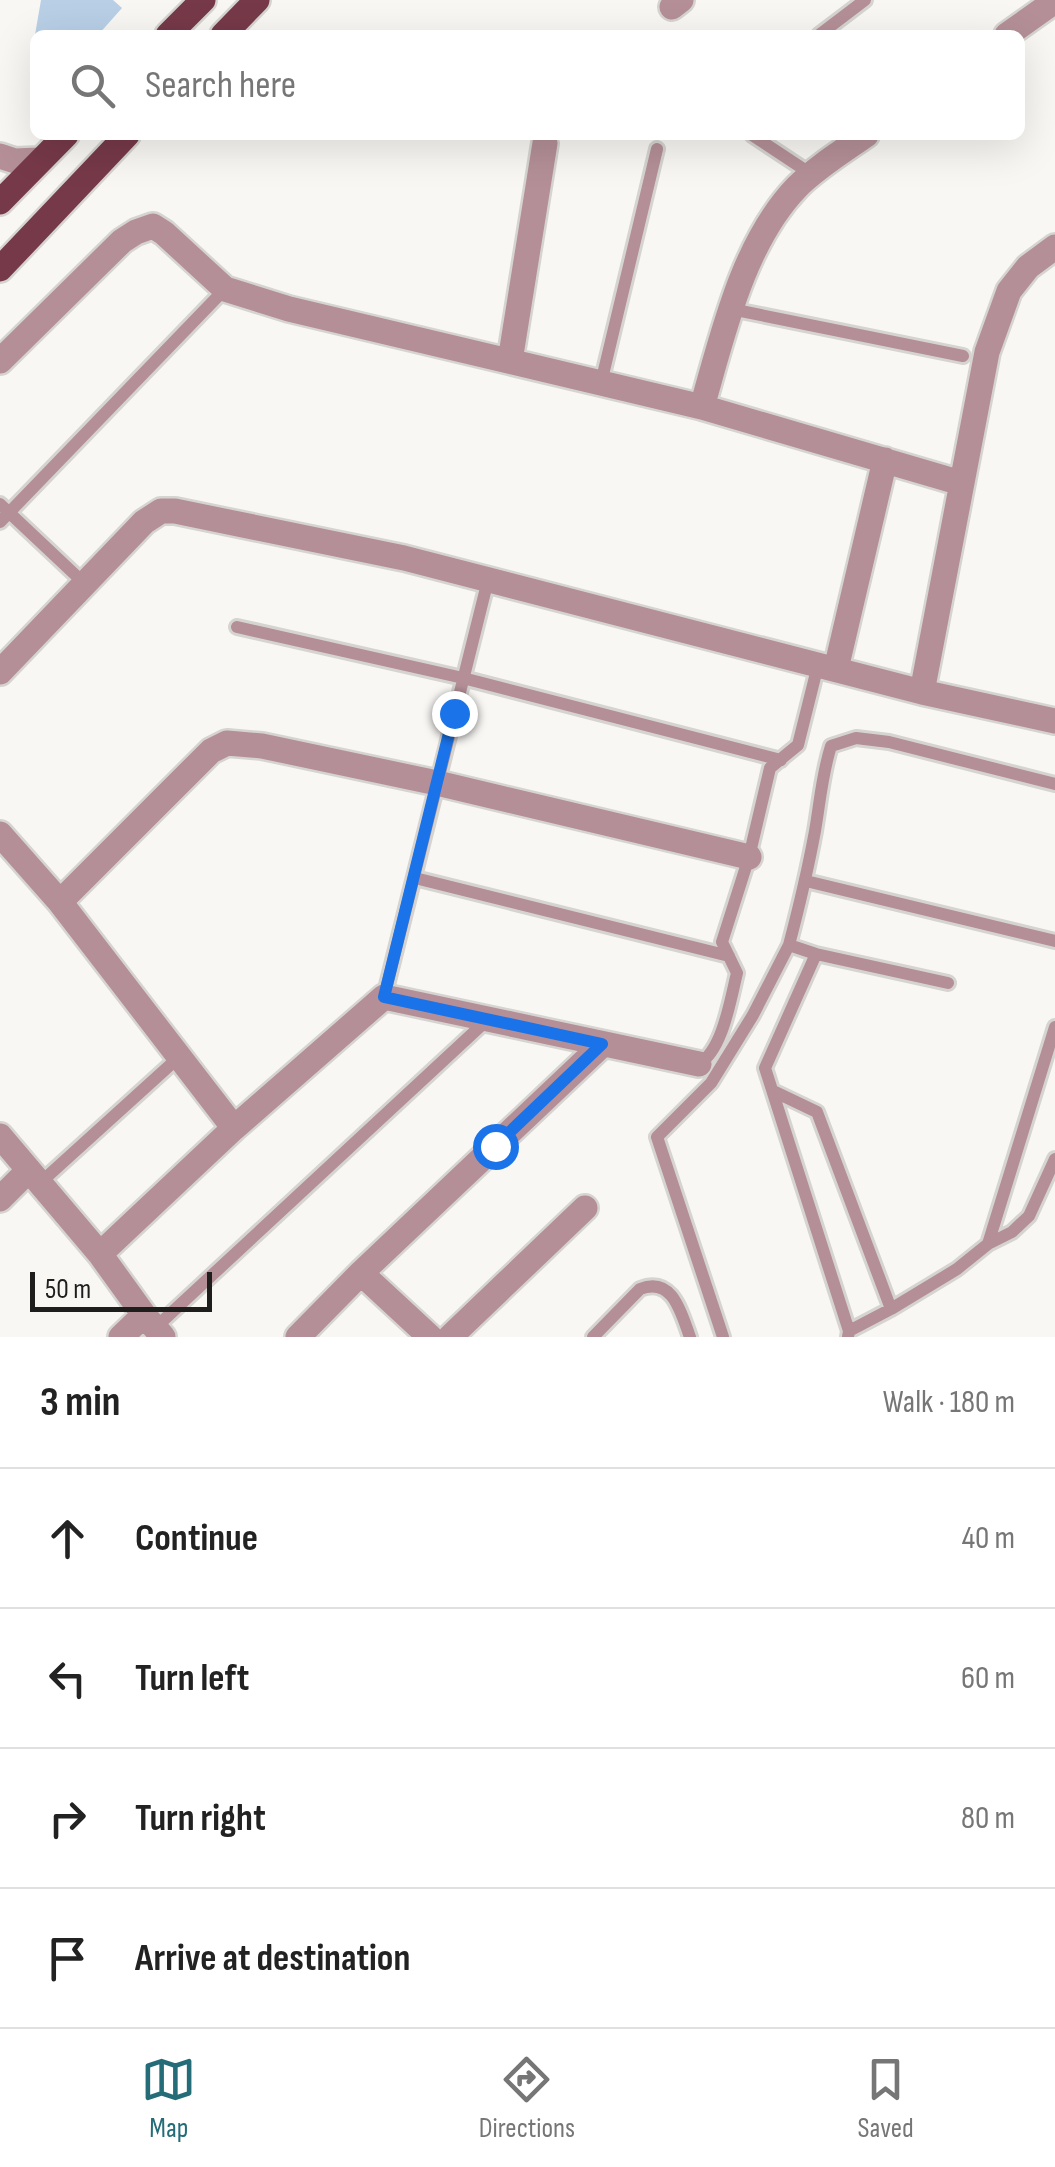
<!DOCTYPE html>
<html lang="en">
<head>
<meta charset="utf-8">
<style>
  :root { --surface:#fff; --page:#f2f2f2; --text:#222; --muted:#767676; --line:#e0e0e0; --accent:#246c78 }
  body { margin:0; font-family:"Sofia Sans Condensed",sans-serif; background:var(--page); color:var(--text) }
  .scale { position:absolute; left:30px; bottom:25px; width:182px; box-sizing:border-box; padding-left:10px; border:5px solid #1e1e1c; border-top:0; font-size:28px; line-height:35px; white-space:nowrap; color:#1e1e1c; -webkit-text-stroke:8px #f9f7f4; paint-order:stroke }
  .stop { position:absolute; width:30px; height:30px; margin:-22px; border:8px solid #1a73e8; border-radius:50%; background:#fff }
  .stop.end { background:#1a73e8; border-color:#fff; box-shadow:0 2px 10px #0008 }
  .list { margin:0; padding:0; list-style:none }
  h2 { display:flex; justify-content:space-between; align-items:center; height:130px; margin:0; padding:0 40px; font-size:42px }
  h2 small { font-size:32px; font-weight:400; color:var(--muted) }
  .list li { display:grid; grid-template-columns:65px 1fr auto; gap:30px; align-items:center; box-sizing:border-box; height:140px; padding:0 40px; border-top:2px solid var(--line) }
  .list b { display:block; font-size:38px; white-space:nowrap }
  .list em { font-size:32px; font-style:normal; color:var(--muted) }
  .icon { flex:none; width:55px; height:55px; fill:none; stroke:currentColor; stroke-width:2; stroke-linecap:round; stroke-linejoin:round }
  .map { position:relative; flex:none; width:1055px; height:1337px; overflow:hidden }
  .search { position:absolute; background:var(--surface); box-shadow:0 10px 40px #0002; left:30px; right:30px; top:30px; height:110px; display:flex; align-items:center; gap:25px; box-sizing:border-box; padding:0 35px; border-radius:15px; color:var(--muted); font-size:38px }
  .sheet { height:690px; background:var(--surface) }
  nav { display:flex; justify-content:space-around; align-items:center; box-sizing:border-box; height:140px; border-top:2px solid var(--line); background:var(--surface); font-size:28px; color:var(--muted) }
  nav a { display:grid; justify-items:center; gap:5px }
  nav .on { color:var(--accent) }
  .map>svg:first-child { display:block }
  .water { fill:#b8cfe6 }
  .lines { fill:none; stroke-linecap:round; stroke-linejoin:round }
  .lane-casing { stroke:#d6d4d1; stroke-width:18 }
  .street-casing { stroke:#d6d4d1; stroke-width:30 }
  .primary-casing { stroke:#d6d4d1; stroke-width:30 }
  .lane { stroke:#b48f97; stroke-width:12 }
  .street { stroke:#b48f97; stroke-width:25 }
  .primary { stroke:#763949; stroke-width:25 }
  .route { stroke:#1a73e8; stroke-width:12 }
</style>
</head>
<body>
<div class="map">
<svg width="1055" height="1337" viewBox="0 0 1055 1337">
  <rect width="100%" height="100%" fill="#f9f7f4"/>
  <path class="water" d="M41,0H113L122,8L98,35H35Z"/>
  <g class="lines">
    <g class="lane-casing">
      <path id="lane" d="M819,35L865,0
        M752,135L811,174
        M731,309L963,356
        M601,383L657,149
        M0,504L85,584
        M0,522L225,289
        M237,627L463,678L781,760
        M415,878L729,956
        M806,881L1055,941
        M816,954L948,983
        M384,997L488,580
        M699,1064C723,1049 730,1001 737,973L722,942L749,857L770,768L798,745L818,665
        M773,1091L817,1112L891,1309
        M40,1183L179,1057
        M988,1244L1055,1027
        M155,1328L486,1021
        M849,1331L891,1309L957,1269L988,1244L1012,1232L1029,1216L1055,1159
        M593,1337L640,1289C673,1276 681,1313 690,1337
        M723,1337L657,1137L711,1083L753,1015L789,945
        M848,1337L849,1331L765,1068L816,954L789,945C799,907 808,869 815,831C820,802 822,774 831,746L856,738L889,742L1055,784"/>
    </g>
    <g class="street-casing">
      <path id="street" d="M672,7L681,0
        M1007,35L1055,1
        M0,156L15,161L40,160
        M0,361L122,241L136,232L153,226L164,233L225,289L289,309L702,407L961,483
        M510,361L545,143
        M702,407C723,334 743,243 797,187C817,167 843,151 866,135
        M836,669L885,460
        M0,672L144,522L161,511H175L404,558L922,692L1055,721
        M922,692L987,352L1009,291L1028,267L1055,247
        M0,834L60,902L234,1128
        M60,902L211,751L227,743L262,746L437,783L749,857
        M0,1136L100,1254L144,1315L163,1337
        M0,1199L29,1170
        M100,1254L234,1128L384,997L699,1064
        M361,1273L430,1337
        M121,1337L144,1315
        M298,1337L361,1273L603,1044
        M450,1337L585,1208"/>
    </g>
    <g class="primary-casing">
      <path id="primary" d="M168,35L203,0
        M223,35L257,0
        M0,202L66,135
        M0,269L127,135"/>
    </g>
    <use href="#lane" class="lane"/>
    <use href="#street" class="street"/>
    <use href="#primary" class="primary"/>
  </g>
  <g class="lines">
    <path class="route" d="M454,713L384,997L602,1044L495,1146"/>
  </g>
</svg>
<div class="scale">50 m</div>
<div class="stop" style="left:495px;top:1146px"></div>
<div class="stop end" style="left:454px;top:713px"></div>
<div class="search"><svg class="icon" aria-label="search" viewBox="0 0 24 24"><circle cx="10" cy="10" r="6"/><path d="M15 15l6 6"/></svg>Search here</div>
</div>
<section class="sheet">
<h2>3 min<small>Walk · 180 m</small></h2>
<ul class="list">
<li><svg class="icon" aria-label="ahead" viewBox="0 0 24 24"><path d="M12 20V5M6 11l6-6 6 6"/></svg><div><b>Continue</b></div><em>40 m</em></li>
<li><svg class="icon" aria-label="left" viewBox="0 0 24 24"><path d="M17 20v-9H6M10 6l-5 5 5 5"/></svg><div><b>Turn left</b></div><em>60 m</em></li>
<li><svg class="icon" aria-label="right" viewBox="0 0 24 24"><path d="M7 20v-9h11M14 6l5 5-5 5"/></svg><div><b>Turn right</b></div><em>80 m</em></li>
<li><svg class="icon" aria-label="arrive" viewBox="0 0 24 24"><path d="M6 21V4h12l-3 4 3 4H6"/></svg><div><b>Arrive at destination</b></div></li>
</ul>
</section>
<nav>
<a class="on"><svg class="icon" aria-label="map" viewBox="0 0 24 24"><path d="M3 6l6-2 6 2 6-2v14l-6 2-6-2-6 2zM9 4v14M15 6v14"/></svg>Map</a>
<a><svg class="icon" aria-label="directions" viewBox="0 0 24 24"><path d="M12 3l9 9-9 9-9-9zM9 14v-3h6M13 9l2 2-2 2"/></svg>Directions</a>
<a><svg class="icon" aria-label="saved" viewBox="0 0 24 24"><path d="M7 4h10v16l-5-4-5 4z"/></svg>Saved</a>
</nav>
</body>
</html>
